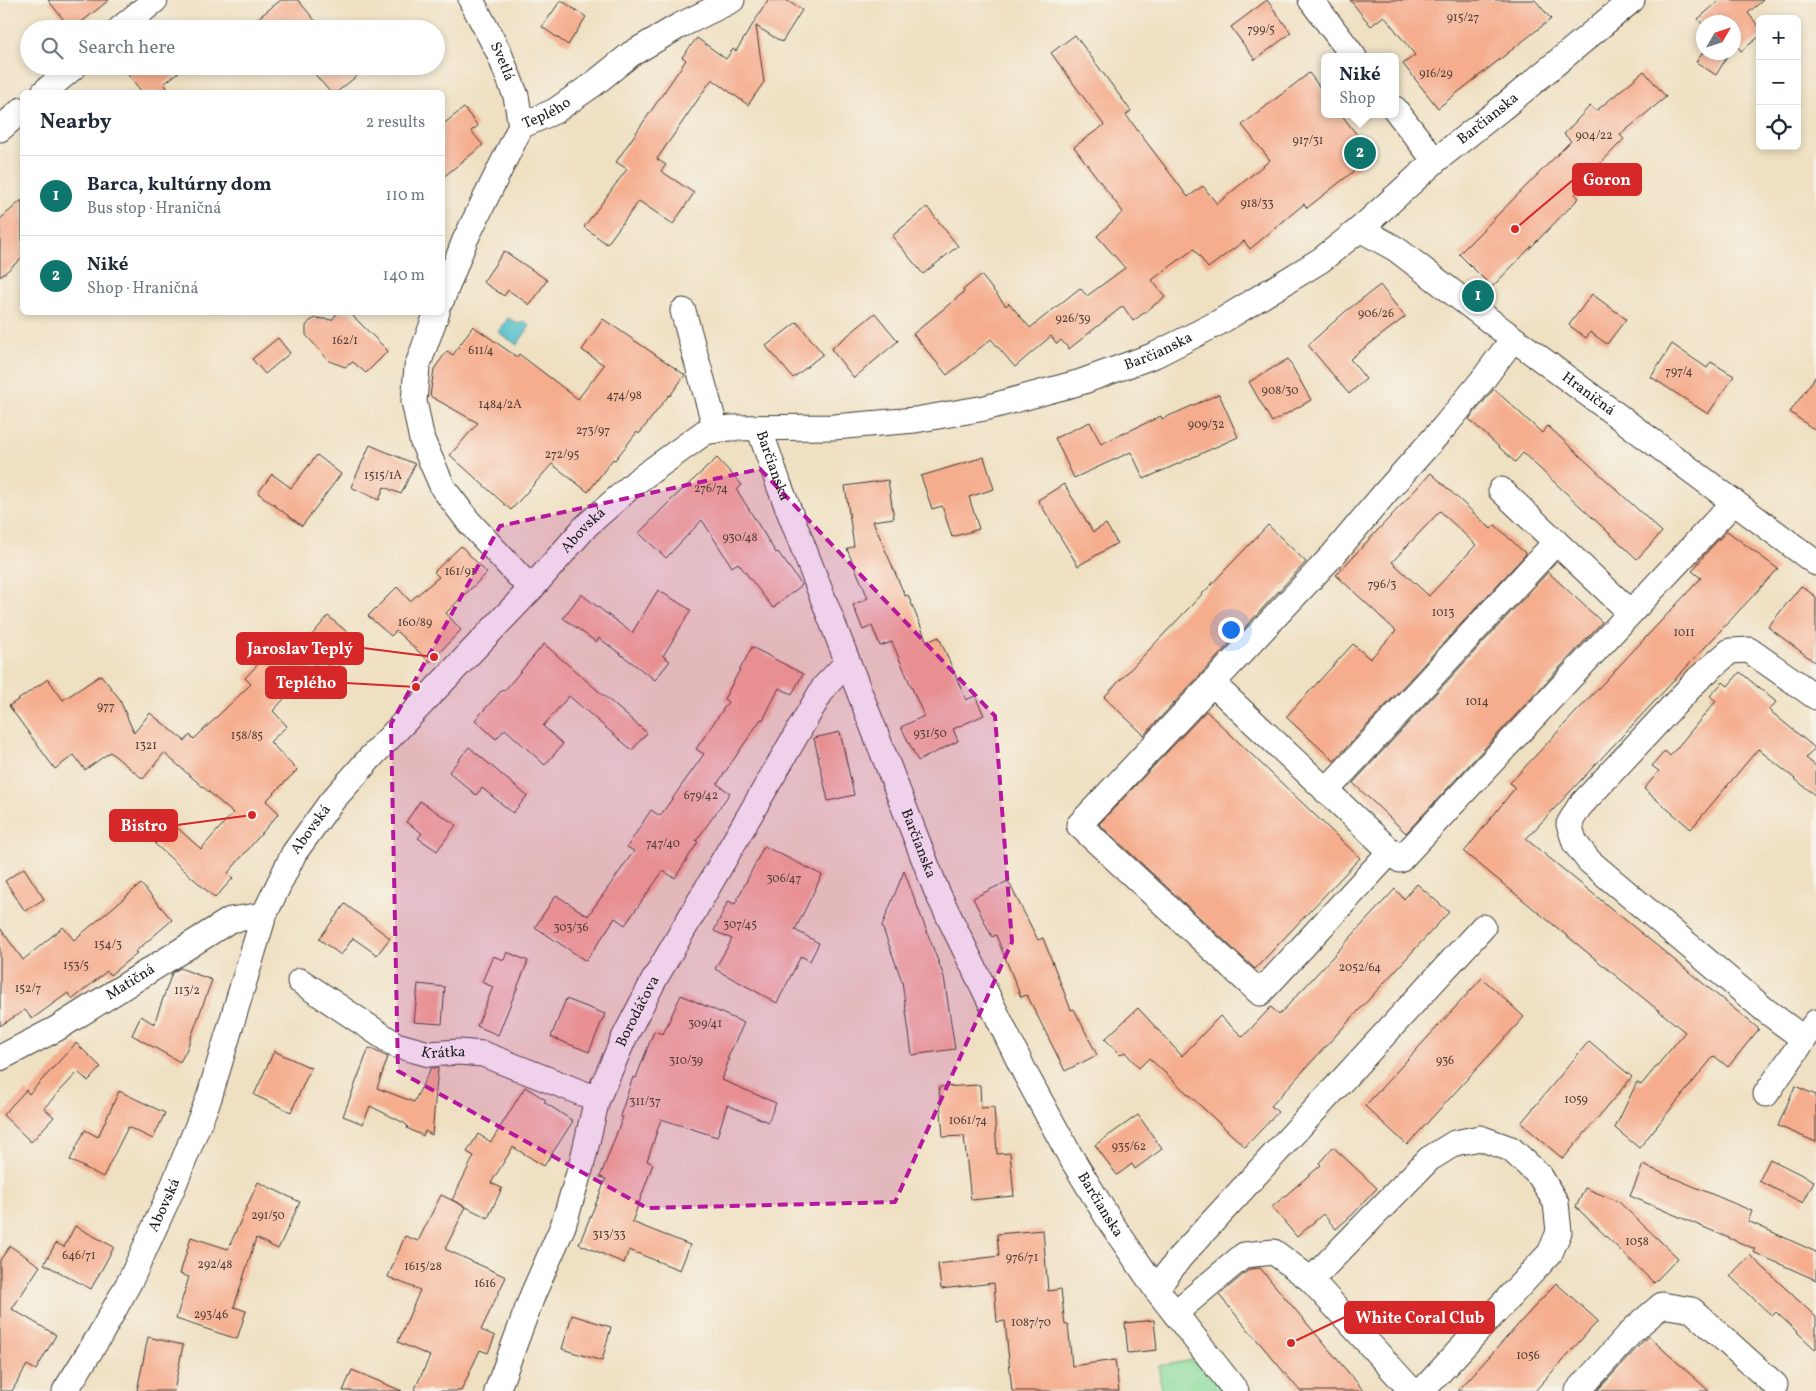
<!DOCTYPE html>
<html lang="en">
<head>
<meta charset="utf-8">
<style>
  :root { --surface:#fff; --page:#f2f2f3; --text:#1f2937; --muted:#747a83; --line:#e0e1e3; --accent:#0f766e }
  body { margin:0; font-family:Vollkorn,serif; background:var(--page); color:var(--text) }
  .controls { position:absolute; right:15px; top:15px; display:grid; overflow:hidden; border-radius:8px; box-shadow:0 2px 8px #0003 }
  .controls button { width:45px; height:45px; display:grid; place-items:center; padding:0; border:0; border-bottom:1px solid var(--line); background:var(--surface); color:var(--text); font:25px sans-serif }
  .compass { position:absolute; left:1696px; top:15px; width:45px; height:45px; border-radius:50%; background:var(--surface); box-shadow:0 2px 8px #0003; rotate:51deg }
  .you { position:absolute; left:1230px; top:629px; width:18px; height:18px; margin:-12px; border:4px solid #fff; border-radius:50%; background:#1a73e8; box-shadow:0 0 0 8px #1a73e833 }
  .badge { display:grid; place-items:center; width:32px; height:32px; border-radius:50%; background:var(--accent); color:#fff; font-size:16px; font-weight:700 }
  .pin { position:absolute; translate:-50% -50%; border:2px solid #fff; box-shadow:0 1px 5px #0006 }
  .popup { position:absolute; left:1321px; top:53px; width:78px; height:65px; box-sizing:border-box; display:grid; place-content:center; border-radius:8px; background:var(--surface); filter:drop-shadow(0 1px 4px #0005); font-size:16px; white-space:nowrap; color:var(--muted) }
  .popup b { font-size:19px; color:var(--text) }
  .popup::after { content:''; position:absolute; left:50%; top:100%; margin-left:-10px; border:10px solid transparent; border-top-color:var(--surface) }
  .list { margin:0; padding:0; list-style:none }
  h2 { display:flex; justify-content:space-between; align-items:center; height:65px; margin:0; padding:0 20px; font-size:21px }
  h2 small { font-size:16px; font-weight:400; color:var(--muted) }
  .list li { display:grid; grid-template-columns:32px 1fr auto; gap:15px; align-items:center; box-sizing:border-box; height:80px; padding:0 20px; border-top:1px solid var(--line) }
  .list b { display:block; font-size:19px; white-space:nowrap }
  .list p { margin:0; font-size:16px; white-space:nowrap; color:var(--muted) }
  .list em { font-size:16px; font-style:normal; color:var(--muted) }
  .icon { flex:none; width:28px; height:28px; fill:none; stroke:currentColor; stroke-width:2; stroke-linecap:round; stroke-linejoin:round }
  .map { position:relative; flex:none; width:1816px; height:1391px; overflow:hidden }
  .search { position:absolute; background:var(--surface); box-shadow:0 2px 8px #0003; left:20px; top:20px; width:425px; height:55px; display:flex; align-items:center; gap:12px; box-sizing:border-box; padding:0 18px; border-radius:28px; color:var(--muted); font-size:19px }
  .panel { position:absolute; background:var(--surface); box-shadow:0 2px 8px #0003; left:20px; top:90px; width:425px; height:225px; border-radius:8px }
  .map>svg:first-child { display:block }
  .green { fill:#8bdc9c; stroke:#547c5c }
  .water { fill:#51bfc9; stroke:#366e72 }
  .building { fill:#f5ad8e; fill-rule:evenodd }
  .lines { fill:none; stroke-linecap:round; stroke-linejoin:round }
  .minor-casing { stroke:#3c3935; stroke-width:27 }
  .minor { stroke:#fff; stroke-width:25 }
  .marked { fill:#b5179e; fill-opacity:0.2; stroke:#b5179e; stroke-width:4; stroke-dasharray:10 6; stroke-linejoin:round }
  .labels { text-anchor:middle; dominant-baseline:central; stroke-width:5; stroke-linejoin:round; paint-order:stroke }
  .number-label { font-size:12px; fill:#524038 }
  .street-label { font-size:15px; fill:#1c1c1c; stroke:#f7f3e8 }
  .leader { fill:none; stroke:#d62828; stroke-width:2 }
  .callout-dot { fill:#d62828; stroke:#f7f3e8; stroke-width:2 }
  .callout { fill:#d62828; stroke:#d62828; stroke-width:2 }
  .callout-label { font-size:16px; text-anchor:middle; font-weight:bold; fill:#fff }
</style>
</head>
<body>
<div class="map">
<svg width="1816" height="1391" viewBox="0 0 1816 1391">
  <rect width="100%" height="100%" fill="#f7f3e8"/>
  <filter id="ink" filterUnits="userSpaceOnUse"><feTurbulence type="fractalNoise" baseFrequency=".02" numOctaves="2"/><feDisplacementMap in="SourceGraphic" scale="10" xChannelSelector="R" yChannelSelector="G"/><feConvolveMatrix kernelMatrix="1 2 1 2 8 2 1 2 1" color-interpolation-filters="sRGB"/></filter>
  <filter id="wash" filterUnits="userSpaceOnUse"><feTurbulence type="fractalNoise" baseFrequency=".0096" numOctaves="4" result="noise"/><feDisplacementMap in="SourceGraphic" scale="20" xChannelSelector="R" yChannelSelector="G"/><feGaussianBlur stdDeviation="1.12" result="paint"/><feColorMatrix in="noise" values="0 0 0 0 0 0 0 0 0 0 0 0 0 0 0 0 0 1.4 0 .05"/><feComposite in="paint" operator="in"/></filter>
  <g filter="url(#wash)">
    <rect width="100%" height="100%" fill="#efe0c2"/>
    <path class="green" d="M1198,1359L1225,1391H1161L1159,1366Z"/>
    <path class="water" d="M508,318L519,324L524,321L530,326L517,345L498,332Z"/>
    <g id="blocks">
      <path class="building" d="M48,0H109L73,29H71Z
        M281,0H298L322,29H244Z
        M561,0L586,17L568,45L542,27Z
        M768,0H786L802,10L782,42L756,26L764,82L748,105L712,79L657,159L666,165L661,171L694,193L673,224L639,201L607,244L584,227L627,169L616,162L686,60L682,57L697,38L726,59L733,49L736,51Z
        M1267,0L1291,33L1255,60L1231,27Z
        M1350,0H1535L1551,19L1438,108L1403,64L1415,55L1384,16L1371,26Z
        M1720,0H1763L1748,13L1760,28V36L1741,51L1736,44L1734,48V22H1704V26L1698,19Z
        M1075,35L1131,111L1126,115L1188,197L1203,186L1217,204L1270,160L1242,125L1309,73L1325,94V114H1341L1373,156L1307,208L1304,204L1250,249L1244,241L1208,268L1194,249L1152,280L1165,297L1133,321L1123,306L1069,349L1061,340L1057,344L1051,336L1015,367L991,339L947,375L913,334L964,292L963,290L981,275L1006,306L1009,303L1030,328L1080,288L1087,296L1125,268L1097,236L1123,212L1074,147L1104,125L1051,53Z
        M1704,51V52H1730L1716,75L1696,62Z
        M121,66H186L164,84L170,92H142Z
        M308,66H369L337,92H330Z
        M1644,71L1666,97L1620,135L1624,139L1586,178L1589,180L1575,194L1579,198L1492,287L1459,254L1571,141L1564,134L1590,106L1596,111Z
        M464,108L478,126L471,131L483,145L442,178V125Z
        M22,200V258L0,277V219Z
        M927,207L958,246L923,274L892,236Z
        M504,251L547,280L530,305L508,290L504,296L483,282Z
        M1380,285L1405,317L1350,359L1366,379L1349,394L1308,345L1346,311Z
        M1592,294L1626,319L1607,344L1590,332L1586,338L1569,325Z
        M338,312H349L388,351L366,373L353,362L345,367L329,361L306,335V326L310,321L316,318L332,320Z
        M875,313L898,341L854,378L831,349Z
        M603,319L685,375L670,396L669,395L639,434L637,432L615,460L613,459L588,492L552,464L511,510L450,455L478,423L430,396L434,369L447,351L453,355L473,326L517,357L519,354L578,399L604,365L582,350Z
        M797,322L823,354L793,378L766,346Z
        M278,338L290,353L265,374L252,359Z
        M1672,344L1707,368L1711,362L1734,376L1708,414L1651,377Z
        M1288,359L1311,400L1272,422L1249,382Z
        M1816,376V431L1790,412Z
        M1494,389L1542,433L1548,426L1662,532L1637,559L1523,453L1515,462L1469,419Z
        M1219,394L1238,437L1144,479L1131,452L1074,478L1055,438L1090,422L1101,444L1161,416L1162,419Z
        M370,445L415,464L401,494L384,487L379,500L351,487Z
        M317,455L341,474L302,526L258,493L272,474L291,488Z
        M984,457L994,489L969,497L979,529L952,537L942,506L932,509L921,476Z
        M717,458L742,485L737,490L776,553L778,552L802,585L773,608L738,563L732,567L702,520L666,558L639,533L669,502Z
        M1431,473L1491,529L1495,525L1526,554L1334,761L1286,717L1353,644L1370,659L1396,631L1336,575ZM1440,511L1476,545L1429,596L1392,562Z
        M888,480L894,518L873,521L905,596L908,595L927,642L939,637L966,700L975,696L984,715L953,729L958,741L918,761L901,727L924,716L892,642L880,646L872,626L863,630L853,605L868,598L847,549L854,546L845,486Z
        M1064,484L1093,532L1106,524L1117,543L1078,566L1038,500Z
        M1268,525L1306,562L1144,735L1104,697Z
        M1727,531L1778,569L1526,839L1759,1029L1728,1067L1714,1056L1639,1148L1615,1128L1637,1082L1641,1085L1685,1032L1464,852L1515,788L1510,783L1701,578L1692,571L1706,553Z
        M461,546L487,573L446,613L461,630L430,662L396,631L391,636L368,616L397,587L410,601L439,577L434,572Z
        M1548,572L1602,622L1406,833L1353,783Z
        M1801,586L1816,597V663L1768,627Z
        M658,590L691,610L663,656L670,661L655,680L599,638L596,642L563,618L581,594L632,633Z
        M328,616L359,642L334,671L320,659L273,711L287,726L270,742L297,770L266,801L279,813L228,873L233,878L215,898L155,844L173,824L201,849L233,813L164,753L143,779L110,752L85,770L74,755L55,769L9,706L48,679L63,700L101,675L119,698L134,733L150,713L185,741L190,735L194,739L251,684L245,678L273,648L289,662Z
        M544,644L647,733L632,750L569,696L543,726L563,744L545,765L505,729L496,739L475,720L502,690L504,691Z
        M752,647L803,674L792,694L779,688L763,720L761,719L717,784L730,793L696,841L698,842L675,878L663,871L625,925L615,918L586,961L535,927L556,895L588,916L634,851L627,847L651,810L660,816L704,754L696,749L728,702L724,699Z
        M1740,672L1776,702L1769,710L1815,748L1806,758L1816,766V796L1758,749L1691,829L1644,789L1659,771L1652,766L1665,751L1670,756L1716,701L1710,696L1723,682L1728,686Z
        M1206,711L1360,858L1255,969L1099,824Z
        M840,732L854,795L828,801L814,738Z
        M469,747L527,796L513,813L482,788L476,795L449,772Z
        M420,801L456,825L437,851L418,838L422,833L406,822Z
        M764,846L822,875L795,930L819,943L810,961L801,956L777,1003L715,969L732,939L714,931L728,901L735,904Z
        M24,868L44,899L25,911L5,881Z
        M904,871L944,977L955,1049L912,1055L902,981L882,926Z
        M1008,881L1038,940L1043,938L1071,1010L1074,1009L1097,1055L1065,1071L1027,995L1021,997L996,935L992,937L973,898Z
        M141,884L172,920L135,952L137,953L110,975L107,971L73,999L68,993L32,1019L25,1010L0,1026V928L23,960L63,927L74,940Z
        M1417,884L1449,912L1271,1106L1278,1112L1245,1147L1149,1058L1139,1068L1125,1052L1120,1055L1105,1039L1138,1008L1182,1056L1220,1016L1243,1037L1271,1007L1279,1015L1395,889L1404,899Z
        M345,904L390,938L377,955L353,938L341,955L319,939Z
        M507,952L528,961L498,1035L477,1026L493,987L482,982L493,956L504,960Z
        M180,968L212,980L186,1051L180,1062L132,1035L141,1016L154,1024L172,973Z
        M1482,978L1524,1017L1407,1145L1365,1106Z
        M418,984L445,987L442,1024L414,1022Z
        M681,995L744,1023L727,1059H729L722,1080L776,1103L768,1122L727,1105L717,1137L661,1119L647,1161L653,1164L632,1222L690,1245L680,1270L629,1250L624,1263L579,1244L606,1179L600,1177L623,1117L620,1116L633,1077L636,1078L654,1031L663,1034Z
        M566,999L605,1014L589,1052L551,1037Z
        M1589,1041L1632,1077L1563,1159L1521,1123Z
        M76,1043L101,1067L88,1081L78,1072L44,1108L54,1117L31,1142L3,1115L26,1090L29,1094Z
        M369,1048L388,1057L377,1088L414,1102L431,1068H438L432,1135L425,1131L423,1136L407,1128L408,1126L404,1123L370,1106L363,1124L343,1116Z
        M274,1051L311,1068L291,1112L254,1095Z
        M980,1085L981,1108L994,1107L997,1154L1010,1153L1014,1196L971,1200L964,1136L943,1137L939,1087Z
        M1795,1086L1816,1095V1142L1778,1126Z
        M525,1087L546,1100L544,1102L573,1121L544,1166L513,1147L491,1183L502,1188L488,1218L452,1200L474,1156L467,1152L478,1134L491,1142Z
        M119,1091L165,1113L153,1139L128,1127L103,1177L70,1160L85,1130L98,1137Z
        M1138,1115L1162,1149L1135,1169L1132,1164L1117,1175L1095,1145Z
        M1333,1147L1377,1188L1353,1214L1336,1229L1323,1214L1297,1237L1272,1207L1321,1165L1319,1163Z
        M1770,1159L1814,1181L1803,1203L1759,1181Z
        M1643,1165L1752,1211L1748,1221L1816,1252V1280L1753,1252L1755,1249L1630,1196Z
        M258,1182L300,1202L278,1249L256,1238L234,1307L246,1311L237,1339L176,1319L189,1277L180,1274L191,1237L228,1249Z
        M1585,1188L1619,1202L1678,1258L1654,1283L1576,1207Z
        M441,1195L466,1207L445,1249L506,1277L481,1330L495,1336L488,1353L480,1350L461,1391H414L430,1356L398,1342L420,1290L388,1277L405,1236L418,1241Z
        M75,1226L114,1247L91,1289L44,1264L56,1243L64,1247Z
        M1043,1230L1048,1291L1061,1289L1065,1325L1068,1324L1072,1366L1115,1360L1119,1391H1012L1005,1321L997,1322L994,1283L941,1289L938,1264L999,1256L997,1234Z
        M10,1246L40,1266L12,1309L56,1335L36,1370L27,1365L12,1391H0V1260Z
        M1750,1255L1816,1317V1350L1776,1312L1772,1316L1730,1276Z
        M1260,1268L1364,1391H1300L1219,1295L1250,1269Z
        M1556,1283L1598,1321L1535,1391H1458Z
        M572,1315L611,1327L602,1361L562,1349Z
        M1154,1320L1157,1350L1128,1353L1125,1323Z
        M1648,1336L1709,1391H1597Z
        M148,1337L183,1345L174,1391H137Z
        M352,1370L402,1391H343Z"/>
    </g>
  </g>
  <g filter="url(#ink)">
    <use href="#blocks" fill-opacity="0" stroke="#3c3935" stroke-width="1"/>
    <g class="lines">
      <g class="minor-casing">
        <g id="minor">
          <path id="s1" d="M471,0L499,53L516,96L521,126"/>
          <path d="M1311,0L1354,57"/>
          <path d="M120,29L155,0"/>
          <path d="M44,92L75,66"/>
          <path d="M1395,109L1435,161"/>
          <path d="M0,129L22,110"/>
          <path id="s2" d="M1360,229L1396,249L1498,327L1816,563"/>
          <path id="s3" d="M442,299L465,240L521,126L555,111L595,83L631,54L679,26L732,0"/>
          <path d="M683,311L716,430"/>
          <path d="M437,312L417,367L414,401L422,440L443,488L469,522L531,589"/>
          <path id="s4" d="M759,428L779,485L937,892L1026,1075L1069,1154L1111,1223L1156,1289L1236,1391"/>
          <path d="M1501,490L1630,612"/>
          <path d="M1212,683L1400,860L1734,502"/>
          <path d="M1326,791L1556,542"/>
          <path d="M1391,851L1260,993L1079,825L1333,555L1385,493L1444,427L1481,382L1513,339"/>
          <path id="s5" d="M300,981L396,1045L429,1054L459,1052L483,1054L597,1099"/>
          <path d="M1804,1039L1765,1010L1589,861L1575,843L1569,824L1579,807L1698,679L1730,651L1749,650L1816,697"/>
          <path id="s6" d="M0,1058L56,1029L230,920L264,915"/>
          <path d="M1766,1094L1816,1022"/>
          <path d="M1156,1289L1181,1256L1483,927"/>
          <path d="M1175,1313L1244,1255L1274,1252L1311,1280"/>
          <path id="s7" d="M65,1391L100,1335L131,1279L172,1189L209,1098L264,915L294,853L331,802L371,757L531,589L586,526L637,481L705,432L730,428L834,427L915,420L985,408L1081,382L1155,355L1218,323L1321,260L1360,229L1435,161L1502,108L1632,0"/>
          <path id="s8" d="M497,1391L533,1294L563,1226L582,1163L597,1099L625,1036L654,980L824,687L847,663"/>
          <path d="M1412,1391L1311,1280L1429,1159L1455,1143L1480,1138L1511,1149L1540,1176L1556,1203L1559,1232L1550,1253L1422,1391"/>
          <path d="M1578,1391L1634,1329L1662,1305L1692,1310L1775,1385"/>
        </g>
      </g>
      <use href="#minor" class="minor"/>
    </g>
  </g>
  <path class="marked" d="M760,469L995,716L1012,942L895,1202L647,1208L398,1071L391,724L500,526Z"/>
  <g class="labels">
    <g class="number-label">
      <text x="1463" y="18">915/27</text>
      <text x="1261" y="30">799/5</text>
      <text x="1436" y="74">916/29</text>
      <text x="1594" y="136">904/22</text>
      <text x="1308" y="141">917/31</text>
      <text x="1257" y="204">918/33</text>
      <text x="1376" y="314">906/26</text>
      <text x="1073" y="319">926/39</text>
      <text x="345" y="341">162/1</text>
      <text x="481" y="351">611/4</text>
      <text x="1679" y="372">797/4</text>
      <text x="1280" y="391">908/30</text>
      <text x="624" y="396">474/98</text>
      <text x="500" y="405">1484/2A</text>
      <text x="1206" y="425">909/32</text>
      <text x="593" y="431">273/97</text>
      <text x="562" y="455">272/95</text>
      <text x="383" y="476">1515/1A</text>
      <text x="711" y="489">276/74</text>
      <text x="740" y="538">930/48</text>
      <text x="460" y="572">161/91</text>
      <text x="1382" y="585">796/3</text>
      <text x="1443" y="613">1013</text>
      <text x="415" y="623">160/89</text>
      <text x="1684" y="633">1011</text>
      <text x="1477" y="702">1014</text>
      <text x="106" y="707">977</text>
      <text x="930" y="734">931/50</text>
      <text x="247" y="736">158/85</text>
      <text x="146" y="746">1321</text>
      <text x="701" y="796">679/42</text>
      <text x="663" y="844">747/40</text>
      <text x="784" y="879">306/47</text>
      <text x="740" y="925">307/45</text>
      <text x="571" y="928">303/36</text>
      <text x="108" y="945">154/3</text>
      <text x="76" y="966">153/5</text>
      <text x="1360" y="968">2052/64</text>
      <text x="28" y="989">152/7</text>
      <text x="187" y="991">113/2</text>
      <text x="705" y="1024">309/41</text>
      <text x="686" y="1061">310/39</text>
      <text x="1445" y="1061">936</text>
      <text x="1576" y="1100">1059</text>
      <text x="645" y="1102">311/37</text>
      <text x="968" y="1121">1061/74</text>
      <text x="1129" y="1147">935/62</text>
      <text x="268" y="1216">291/50</text>
      <text x="609" y="1235">313/33</text>
      <text x="1637" y="1242">1058</text>
      <text x="79" y="1256">646/71</text>
      <text x="1022" y="1258">976/71</text>
      <text x="215" y="1265">292/48</text>
      <text x="423" y="1267">1615/28</text>
      <text x="485" y="1284">1616</text>
      <text x="211" y="1315">293/46</text>
      <text x="1031" y="1323">1087/70</text>
      <text x="1528" y="1356">1056</text>
    </g>
    <g class="street-label">
      <text stroke="none"><textPath href="#s1" startOffset="69">Svetlá</textPath></text>
      <text stroke="none"><textPath href="#s3" startOffset="219">Teplého</textPath></text>
      <text stroke="none"><textPath href="#s7" startOffset="2048">Barčianska</textPath></text>
      <text stroke="none"><textPath href="#s7" startOffset="1642">Barčianska</textPath></text>
      <text stroke="none"><textPath href="#s2" startOffset="282">Hraničná</textPath></text>
      <text stroke="none"><textPath href="#s4" startOffset="40">Barčianska</textPath></text>
      <text stroke="none"><textPath href="#s7" startOffset="1021">Abovská</textPath></text>
      <text stroke="none"><textPath href="#s7" startOffset="616">Abovská</textPath></text>
      <text stroke="none"><textPath href="#s4" startOffset="445">Barčianska</textPath></text>
      <text stroke="none"><textPath href="#s6" startOffset="151">Matičná</textPath></text>
      <text stroke="none"><textPath href="#s8" startOffset="406">Borodáčova</textPath></text>
      <text stroke="none"><textPath href="#s5" startOffset="164">Krátka</textPath></text>
      <text stroke="none"><textPath href="#s4" startOffset="850">Barčianska</textPath></text>
      <text stroke="none"><textPath href="#s7" startOffset="211">Abovská</textPath></text>
    </g>
  </g>
  <path class="leader" d="M1515 229L1573 180M434 657L363 648M416 687L346 683M252 815L177 825M1291 1343L1345 1317"/>
  <g class="callout-dot">
    <circle cx="1515" cy="229" r="5"/>
    <circle cx="434" cy="657" r="5"/>
    <circle cx="416" cy="687" r="5"/>
    <circle cx="252" cy="815" r="5"/>
    <circle cx="1291" cy="1343" r="5"/>
  </g>
  <g class="callout">
    <rect x="1573" y="164" width="68" height="31" rx="5"/>
    <rect x="237" y="633" width="126" height="31" rx="5"/>
    <rect x="266" y="667" width="80" height="31" rx="5"/>
    <rect x="110" y="810" width="67" height="31" rx="5"/>
    <rect x="1345" y="1302" width="149" height="31" rx="5"/>
  </g>
  <g class="callout-label">
    <text x="1607" y="185">Goron</text>
    <text x="300" y="654">Jaroslav Teplý</text>
    <text x="306" y="688">Teplého</text>
    <text x="144" y="831">Bistro</text>
    <text x="1420" y="1323">White Coral Club</text>
  </g>
</svg>
<div class="controls">
<button>+</button>
<button>−</button>
<button><svg class="icon" aria-label="locate" viewBox="0 0 24 24"><circle cx="12" cy="12" r="6"/><path d="M12 2v4M12 18v4M2 12h4M18 12h4"/></svg></button>
</div>
<svg class="compass" viewBox="-18 -18 36 36"><path d="M0-13l5 13h-10z" fill="#e53935"/><path d="M0 13l5-13h-10z" fill="#747a83"/></svg>
<div class="you"></div>
<div class="pin badge" style="left:1478px;top:296px">1</div>
<div class="pin badge" style="left:1360px;top:153px">2</div>
<div class="popup"><b>Niké</b>Shop</div>
<div class="search"><svg class="icon" aria-label="search" viewBox="0 0 24 24"><circle cx="10" cy="10" r="6"/><path d="M15 15l6 6"/></svg>Search here</div>
<section class="panel">
<h2>Nearby<small>2 results</small></h2>
<ul class="list">
<li><span class="badge">1</span><div><b>Barca, kultúrny dom</b><p>Bus stop · Hraničná</p></div><em>110 m</em></li>
<li><span class="badge">2</span><div><b>Niké</b><p>Shop · Hraničná</p></div><em>140 m</em></li>
</ul>
</section>
</div>
</body>
</html>
